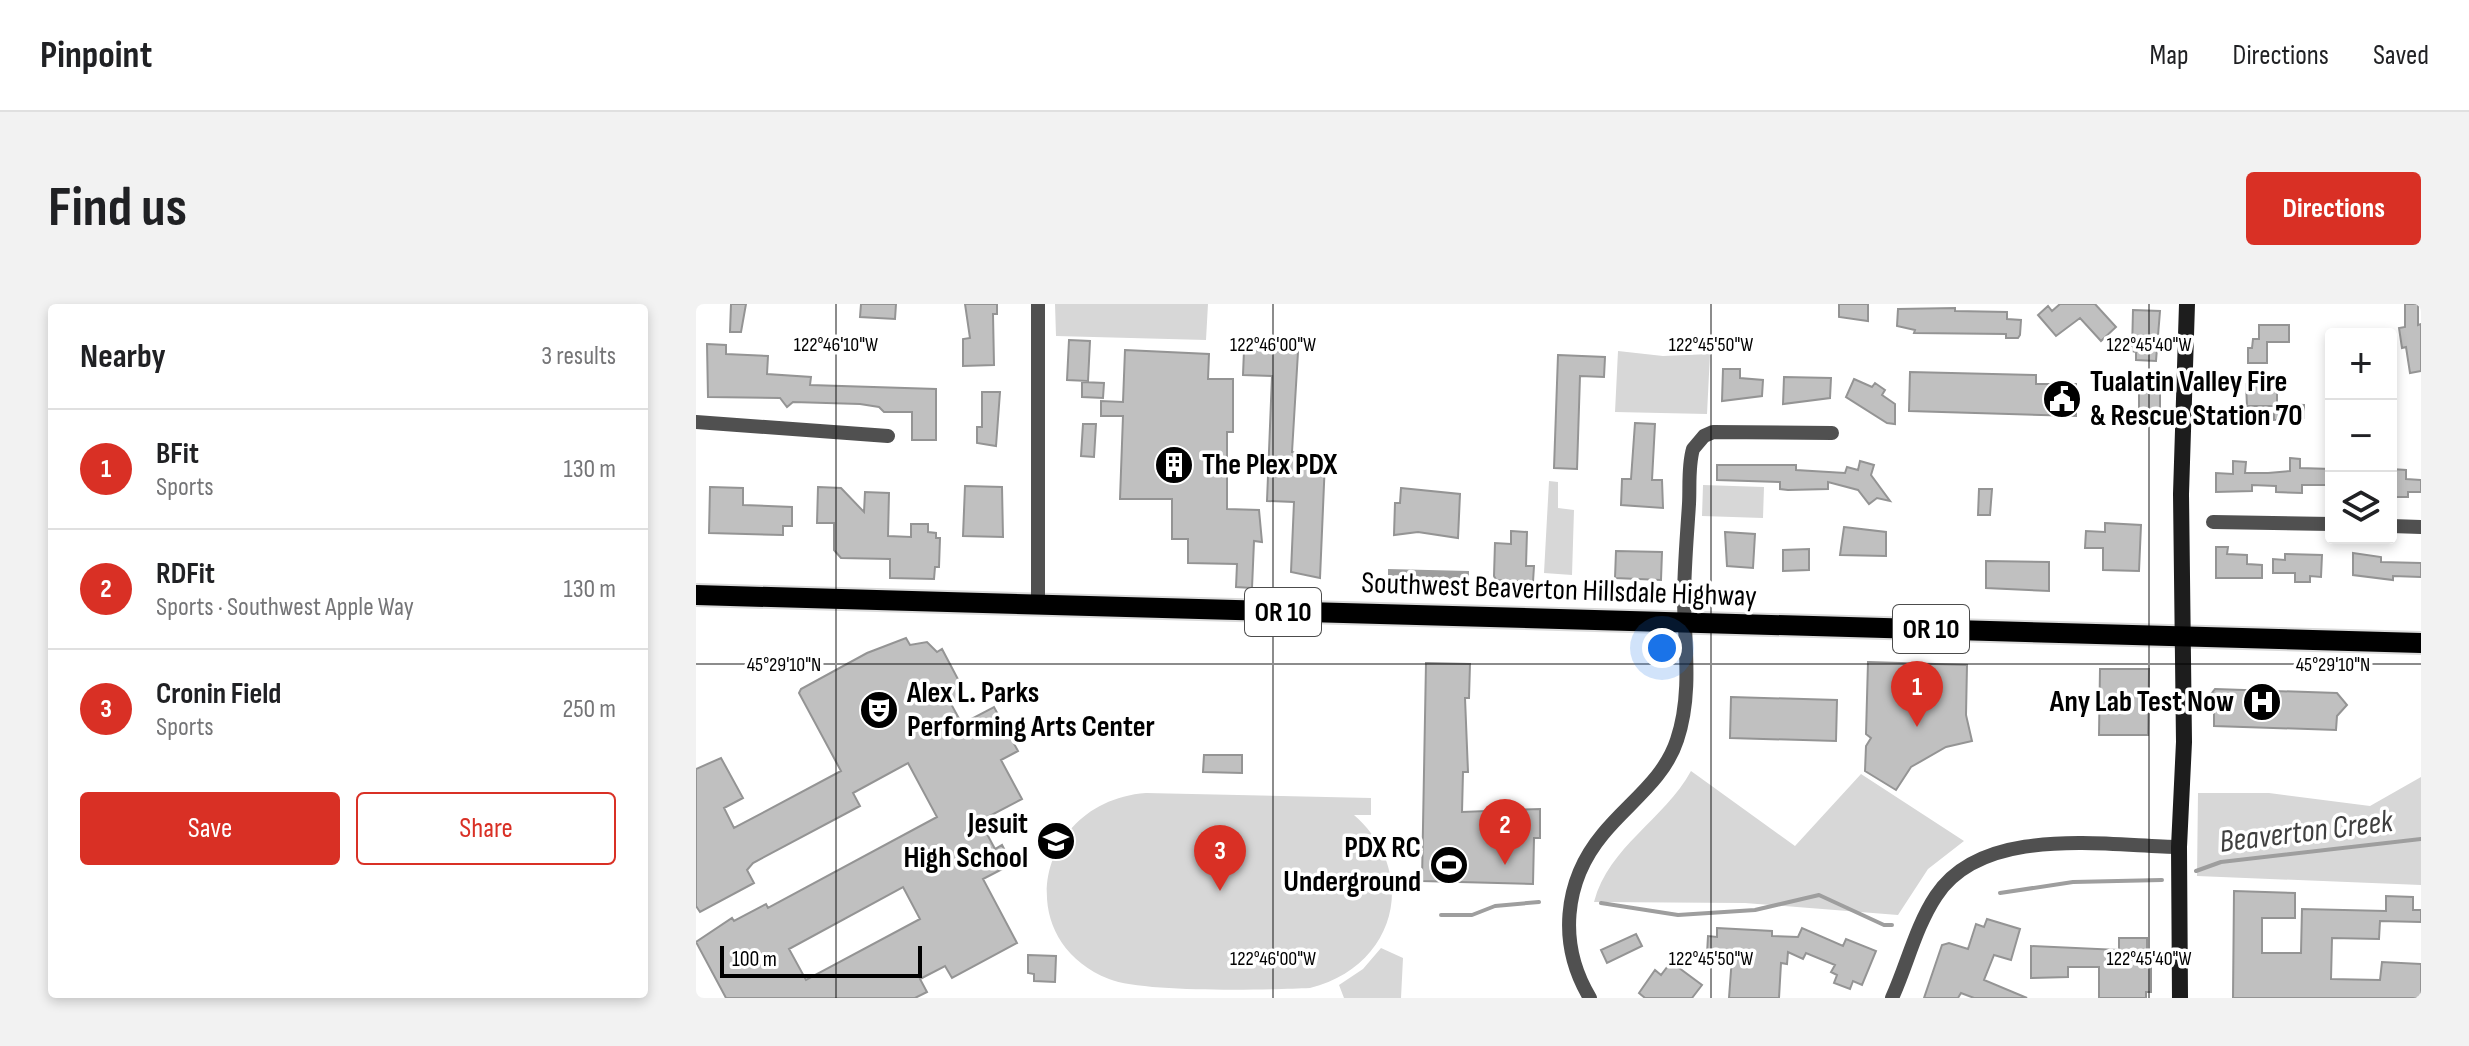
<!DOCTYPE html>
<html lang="en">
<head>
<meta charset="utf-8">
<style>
  :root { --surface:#fff; --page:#f2f2f2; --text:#202124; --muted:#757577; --line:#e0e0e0; --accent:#d93025 }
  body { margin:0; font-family:"Sofia Sans Condensed",sans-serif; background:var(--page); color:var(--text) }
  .controls { position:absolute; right:24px; top:24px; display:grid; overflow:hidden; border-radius:8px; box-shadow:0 4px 12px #0003 }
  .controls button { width:72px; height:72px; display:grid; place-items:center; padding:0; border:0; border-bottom:2px solid var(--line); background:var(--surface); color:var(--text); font:40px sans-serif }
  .scale { position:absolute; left:24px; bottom:20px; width:202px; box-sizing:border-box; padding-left:8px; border:4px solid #000; border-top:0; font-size:22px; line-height:28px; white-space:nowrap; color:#000; -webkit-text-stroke:6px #fff; paint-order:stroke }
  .you { position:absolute; left:966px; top:344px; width:28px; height:28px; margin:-20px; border:6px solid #fff; border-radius:50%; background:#1a73e8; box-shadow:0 0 0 12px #1a73e833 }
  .badge { display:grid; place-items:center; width:52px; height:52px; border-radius:50%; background:var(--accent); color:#fff; font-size:26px; font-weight:700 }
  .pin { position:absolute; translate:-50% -66px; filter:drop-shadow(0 2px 4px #0008) }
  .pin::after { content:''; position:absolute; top:42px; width:28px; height:24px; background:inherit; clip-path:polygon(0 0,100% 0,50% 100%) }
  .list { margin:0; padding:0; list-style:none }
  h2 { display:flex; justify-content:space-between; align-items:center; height:104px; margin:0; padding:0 32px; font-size:34px }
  h2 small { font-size:26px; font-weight:400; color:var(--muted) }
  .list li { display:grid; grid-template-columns:52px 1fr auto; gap:24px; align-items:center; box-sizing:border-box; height:120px; padding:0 32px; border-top:2px solid var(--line) }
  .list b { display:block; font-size:30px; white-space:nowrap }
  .list p { margin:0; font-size:26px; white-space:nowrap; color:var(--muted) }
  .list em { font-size:26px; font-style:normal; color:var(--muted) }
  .actions { display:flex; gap:16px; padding:24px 32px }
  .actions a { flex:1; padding:18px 0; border:2px solid var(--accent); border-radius:8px; text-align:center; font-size:28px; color:var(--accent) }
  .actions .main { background:var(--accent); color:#fff }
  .icon { flex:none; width:44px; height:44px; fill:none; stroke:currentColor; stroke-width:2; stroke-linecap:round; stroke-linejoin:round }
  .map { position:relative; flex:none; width:1725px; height:694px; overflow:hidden; border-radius:8px }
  header { display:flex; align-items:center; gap:48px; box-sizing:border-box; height:112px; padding:0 40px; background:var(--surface); border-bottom:2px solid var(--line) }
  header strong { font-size:38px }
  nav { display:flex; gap:44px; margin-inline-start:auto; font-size:28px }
  .intro { display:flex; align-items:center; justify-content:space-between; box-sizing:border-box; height:192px; padding:0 48px }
  h1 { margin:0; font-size:56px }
  .button { padding:20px 36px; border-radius:8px; background:var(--accent); color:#fff; font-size:28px; font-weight:700 }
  main { display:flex; gap:48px; padding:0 48px }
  aside { flex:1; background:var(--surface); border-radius:8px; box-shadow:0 4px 12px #0003 }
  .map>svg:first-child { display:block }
  .green { fill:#d7d7d7 }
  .water { fill:#9e9e9e }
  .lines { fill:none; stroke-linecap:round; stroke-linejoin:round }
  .stream { stroke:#9e9e9e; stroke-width:4 }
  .building { fill:#c0c0c0; stroke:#949494; stroke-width:2; fill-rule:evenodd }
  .primary-casing { stroke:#dbdbdb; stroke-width:24 }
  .street { stroke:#505050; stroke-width:14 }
  .secondary { stroke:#1d1d1d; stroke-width:16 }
  .primary { stroke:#000; stroke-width:20 }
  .ticks { fill:none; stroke:#000; stroke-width:2; stroke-opacity:0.45 }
  .labels { text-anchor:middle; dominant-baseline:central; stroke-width:7; stroke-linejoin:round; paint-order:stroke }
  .shield { fill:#fff; stroke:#4c4c4c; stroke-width:2 }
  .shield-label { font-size:28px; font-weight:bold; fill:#000 }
  .poi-label { font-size:30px; font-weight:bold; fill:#000; stroke:#fff; text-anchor:start }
  .street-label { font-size:30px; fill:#000; stroke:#fff }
  .water-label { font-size:32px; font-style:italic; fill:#3f3f3f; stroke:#fff }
  .ticks-label { font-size:20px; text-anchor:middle; fill:#000; stroke:#fff; stroke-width:7; stroke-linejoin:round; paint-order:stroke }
</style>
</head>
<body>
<header>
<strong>Pinpoint</strong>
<nav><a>Map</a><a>Directions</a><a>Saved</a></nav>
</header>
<div class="intro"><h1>Find us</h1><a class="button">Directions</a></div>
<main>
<aside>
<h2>Nearby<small>3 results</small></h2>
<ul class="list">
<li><span class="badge">1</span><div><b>BFit</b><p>Sports</p></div><em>130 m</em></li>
<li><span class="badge">2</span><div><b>RDFit</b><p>Sports · Southwest Apple Way</p></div><em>130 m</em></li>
<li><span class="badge">3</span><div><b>Cronin Field</b><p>Sports</p></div><em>250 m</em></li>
</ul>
<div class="actions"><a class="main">Save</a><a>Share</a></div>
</aside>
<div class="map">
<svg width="1725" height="694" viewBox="0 0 1725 694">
  <rect width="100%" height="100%" fill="#fff"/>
  <path class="green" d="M359,0H512L510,36L360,32Z
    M922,47L967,52L1014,50L1011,110L919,108Z
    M853,177L862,178V204L878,206L876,271L848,269Z
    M1007,181L1068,183L1067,214L1006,212Z
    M995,467L1099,542L1165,470L1268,537L1232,565L1202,611L1049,599L898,598C913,542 968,516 995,467Z
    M1725,473V581L1501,572L1502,489H1573L1674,502Z
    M450,489L675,494V511H658C725,570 699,663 614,684C572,686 448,689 413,675C312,635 341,497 450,489Z
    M685,644L707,654L705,694H648L643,681L667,665Z"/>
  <path class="water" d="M692,265L773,267V278L692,275Z"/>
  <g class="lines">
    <path class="stream" d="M1500,567L1525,558L1725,535
      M1304,589L1377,578L1466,576
      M905,599L982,611L1059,606L1123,591L1188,621H1196
      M745,611H776L799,602L843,598"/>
  </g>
  <path class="building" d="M35,0H50L45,28H34Z
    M165,0H200L199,15L164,13Z
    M269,0H301V10H297L298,61L267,62V35L274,34Z
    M1143,0H1172V17L1143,13Z
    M1364,0H1399L1420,23L1405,37L1384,14L1360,32L1342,11L1352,2L1356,7Z
    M1709,0H1722V21L1725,20V67L1714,69L1710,43L1706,44L1703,24L1709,23Z
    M1259,4V7L1311,8V15L1325,16L1324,31L1322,34H1310V30L1218,29L1219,26L1201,22L1202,5Z
    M1437,6L1464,7L1460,57L1440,56V48L1436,47Z
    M1563,21H1593V38H1571V59H1552V44H1556L1557,35H1563Z
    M373,36L394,37L392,77L371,76Z
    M11,40L30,41V50L72,52L71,70L115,73L114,81L240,85V136H216V108H188L183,103L164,100L97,98L91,103L84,94L12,93Z
    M429,46L513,50L512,75H537V128H531V205L563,206L566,238L558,237L556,284L540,283L541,260L492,259V235H476V195H424L427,112H405V97L427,98Z
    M548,46L602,48L596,148L611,149V157H629L624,274L595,268L598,198L571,197L576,72L547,71Z
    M862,51L909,53L908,73L884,72L881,165L858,164Z
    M1027,65H1044V74L1067,76L1066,92L1026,97Z
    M1214,68L1340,71V80H1380V112L1213,107Z
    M1088,73L1135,74L1134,94L1087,100Z
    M1158,75L1176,83L1179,79L1189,86L1186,91L1199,100V120L1191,119L1150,93Z
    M386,78L408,79L407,94L386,93Z
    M1550,80H1581V100L1608,101V114L1578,116V102H1551Z
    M286,88H304L300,142L281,139V123H286Z
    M1443,88H1464V110L1443,109Z
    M939,119L959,120L956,176H966L967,204L925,201L926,175H935Z
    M387,120H400L398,153L385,152Z
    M1594,154L1604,155V164L1635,165V181H1606V189L1580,188V182L1556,181V187L1520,188V169L1537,170V157L1550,158L1549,169H1572L1594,167Z
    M1164,157L1178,161L1175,171L1194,197L1181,194L1173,200L1162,186L1132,178V185L1092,186L1084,185V178L1021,176V161H1100V166L1149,169L1151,163L1162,166Z
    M1695,165L1710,166V175L1725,176V188H1712V193H1695Z
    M269,182L306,183L307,233L267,232Z
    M14,183L47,184V201L96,203V222H87V231L13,229Z
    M122,183L145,184L168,208L169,188L193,189L192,232L215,233V220H232V228L240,229V234H244L243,263H239L238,275L194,274V255L145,254L138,246V219H121Z
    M705,184L764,190L762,234L722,228L698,231L699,199H704Z
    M1283,185H1296L1294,211H1282Z
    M1409,219L1445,221L1443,267L1407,266V244H1389L1390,227L1409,228Z
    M1148,223L1190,228V252L1144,251Z
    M815,227L831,228L830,262H838L837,278L800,276L798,272L799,239L815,240Z
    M1029,228L1059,230L1057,264L1031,262Z
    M1520,243H1532L1531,250L1551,251V260L1566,261V274H1520Z
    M1113,245V266L1087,267V246Z
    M920,247L966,248L965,276L919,274Z
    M1657,249L1685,253V258L1725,259V273L1697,272V276L1657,271Z
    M1589,250L1626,251L1625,273L1614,272V278H1599V269H1577V255L1589,256Z
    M1290,257L1353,258V287L1290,284Z
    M210,334L214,341L231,338L241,348L246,345L265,381L260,390L262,396L255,400L266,420L298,403L322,447L305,456L326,495L284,517L299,545L306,541L316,560L287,575L321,639L256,674L249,662L224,675L231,688L219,694H30L0,638L36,614L38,617L70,600L72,604L241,513L212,459L157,489L164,502L57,559L51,566L58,579L4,608L0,602V465L25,454L47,494L28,504L38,524L145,467L103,389L105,385L171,349ZM207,583L224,615L110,676L93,645Z
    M1172,358L1271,361L1270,411L1276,437L1250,443L1215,463L1200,486L1169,467L1170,442L1175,434L1170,430Z
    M730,359L774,360L773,394H769L772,468H767L766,508L844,505V534H838L837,580L726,577Z
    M1404,365H1453L1452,431H1403Z
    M1519,385L1641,389L1651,401L1641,412L1640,426L1518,422V407L1509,398Z
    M1035,393L1141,396L1140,437L1034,434Z
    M508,451H546V469L507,468Z
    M1538,587L1599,589V614H1566V649H1605L1606,605L1690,607V592L1717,593V606H1725V618L1684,617L1683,635L1636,634L1635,675L1684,676L1686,658L1725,660V694H1537Z
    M1291,615L1324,625L1315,656L1298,651L1288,676L1331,694H1278L1265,689L1262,694H1228L1246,641L1253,639L1272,645L1280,620L1288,623Z
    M1021,624L1076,627V632L1102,633L1106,624L1147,642L1150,635L1180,647L1166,681L1157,677L1154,685L1138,679L1141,671L1135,668L1139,661L1110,649L1107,655L1092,648L1091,660L1085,659L1083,694H1033L1036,653L1034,657L1020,656V650H1011L1012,632L1021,633Z
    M940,630L946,642L911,659L905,646Z
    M1423,634H1451V651H1455V688H1450V694H1403V663H1372V673L1335,674V642L1423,646Z
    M332,651L360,652L359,678L338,677V670L332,669Z
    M975,658L1006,681L996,694H949L943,689L959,666L965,671Z"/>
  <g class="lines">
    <g class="primary-casing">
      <path id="primary" d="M0,291L1725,339"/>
    </g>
    <path class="street" d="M342,0V301
      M0,118L192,132
      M1517,218L1635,220
      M1695,222L1725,223
      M894,694C862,641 867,578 907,530C932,499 968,476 981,436C996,392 989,343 988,297C988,265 991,232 993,200C994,182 992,162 997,145L1008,132L1017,128L1136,129
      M1196,694C1211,661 1220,622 1240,592C1287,520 1410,542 1483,543"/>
    <path class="secondary" d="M1484,694L1483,543L1488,438L1485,190L1491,0"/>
    <use href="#primary" class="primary"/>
  </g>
  <path class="ticks" d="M140,0V694M577,0V694M1015,0V694M1453,0V694M0,360H1725"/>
  <defs>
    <g id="civic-disc" transform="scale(2)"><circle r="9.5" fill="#000" stroke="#fff"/><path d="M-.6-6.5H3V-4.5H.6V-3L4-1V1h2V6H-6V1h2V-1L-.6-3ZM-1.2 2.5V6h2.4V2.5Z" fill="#fff"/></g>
    <g id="building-disc" transform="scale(2)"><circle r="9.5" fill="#000" stroke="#fff"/><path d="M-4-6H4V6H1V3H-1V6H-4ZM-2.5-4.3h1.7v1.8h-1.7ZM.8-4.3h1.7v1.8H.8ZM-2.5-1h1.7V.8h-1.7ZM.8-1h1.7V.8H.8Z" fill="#fff"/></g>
    <g id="hospital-disc" transform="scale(2)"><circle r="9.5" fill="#000" stroke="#fff"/><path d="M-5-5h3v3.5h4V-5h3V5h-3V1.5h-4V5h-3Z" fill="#fff"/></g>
    <g id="theatre-disc" transform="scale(2)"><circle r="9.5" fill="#000" stroke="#fff"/><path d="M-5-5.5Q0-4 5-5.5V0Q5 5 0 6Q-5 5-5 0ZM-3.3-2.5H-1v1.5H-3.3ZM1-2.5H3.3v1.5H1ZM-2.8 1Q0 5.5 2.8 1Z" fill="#fff"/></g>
    <g id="school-disc" transform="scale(2)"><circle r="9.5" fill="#000" stroke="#fff"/><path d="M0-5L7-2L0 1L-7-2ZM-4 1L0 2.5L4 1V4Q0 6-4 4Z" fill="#fff"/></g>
    <g id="stadium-disc" transform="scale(2)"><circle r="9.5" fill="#000" stroke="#fff"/><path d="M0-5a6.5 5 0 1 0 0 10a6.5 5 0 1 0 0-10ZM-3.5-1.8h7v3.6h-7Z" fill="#fff"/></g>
  </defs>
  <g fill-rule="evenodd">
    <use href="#civic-disc" x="1366" y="95"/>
    <use href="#building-disc" x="478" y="161"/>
    <use href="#hospital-disc" x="1566" y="398"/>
    <use href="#theatre-disc" x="183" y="406"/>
    <use href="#school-disc" x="360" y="537"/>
    <use href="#stadium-disc" x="753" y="561"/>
  </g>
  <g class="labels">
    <g class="shield">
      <rect x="549" y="284" width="76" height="48" rx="6"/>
      <rect x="1197" y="301" width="76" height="48" rx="6"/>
    </g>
    <g class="shield-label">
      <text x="587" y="308">OR 10</text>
      <text x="1235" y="325">OR 10</text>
    </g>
    <g class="poi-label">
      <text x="1394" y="78">Tualatin Valley Fire<tspan x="1394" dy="34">&amp; Rescue Station 70</tspan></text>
      <text x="506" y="161">The Plex PDX</text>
      <text x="211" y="389">Alex L. Parks<tspan x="211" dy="34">Performing Arts Center</tspan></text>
      <text x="1538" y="398" text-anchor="end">Any Lab Test Now</text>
      <text x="332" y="520" text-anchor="end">Jesuit<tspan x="332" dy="34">High School</tspan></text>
      <text x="725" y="544" text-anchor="end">PDX RC<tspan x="725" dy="34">Underground</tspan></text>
    </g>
    <g class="street-label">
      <text transform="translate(863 286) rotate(2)">Southwest Beaverton Hillsdale Highway</text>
    </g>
    <g class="water-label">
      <text transform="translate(1610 528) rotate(-7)">Beaverton Creek</text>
    </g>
  </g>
  <g class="ticks-label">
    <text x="140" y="47">122°46'10"W</text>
    <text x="577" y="47">122°46'00"W</text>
    <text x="1015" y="47">122°45'50"W</text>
    <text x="1453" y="47">122°45'40"W</text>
    <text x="88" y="367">45°29'10"N</text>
    <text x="1637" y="367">45°29'10"N</text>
    <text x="577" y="661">122°46'00"W</text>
    <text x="1015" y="661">122°45'50"W</text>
    <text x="1453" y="661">122°45'40"W</text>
  </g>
</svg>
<div class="controls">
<button>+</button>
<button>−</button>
<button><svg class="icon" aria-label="layers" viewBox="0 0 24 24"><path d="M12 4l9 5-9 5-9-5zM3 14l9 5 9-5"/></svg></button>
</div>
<div class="scale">100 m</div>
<div class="you"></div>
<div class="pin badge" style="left:1221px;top:423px">1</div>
<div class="pin badge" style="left:809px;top:561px">2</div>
<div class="pin badge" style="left:524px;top:587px">3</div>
</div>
</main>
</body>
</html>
